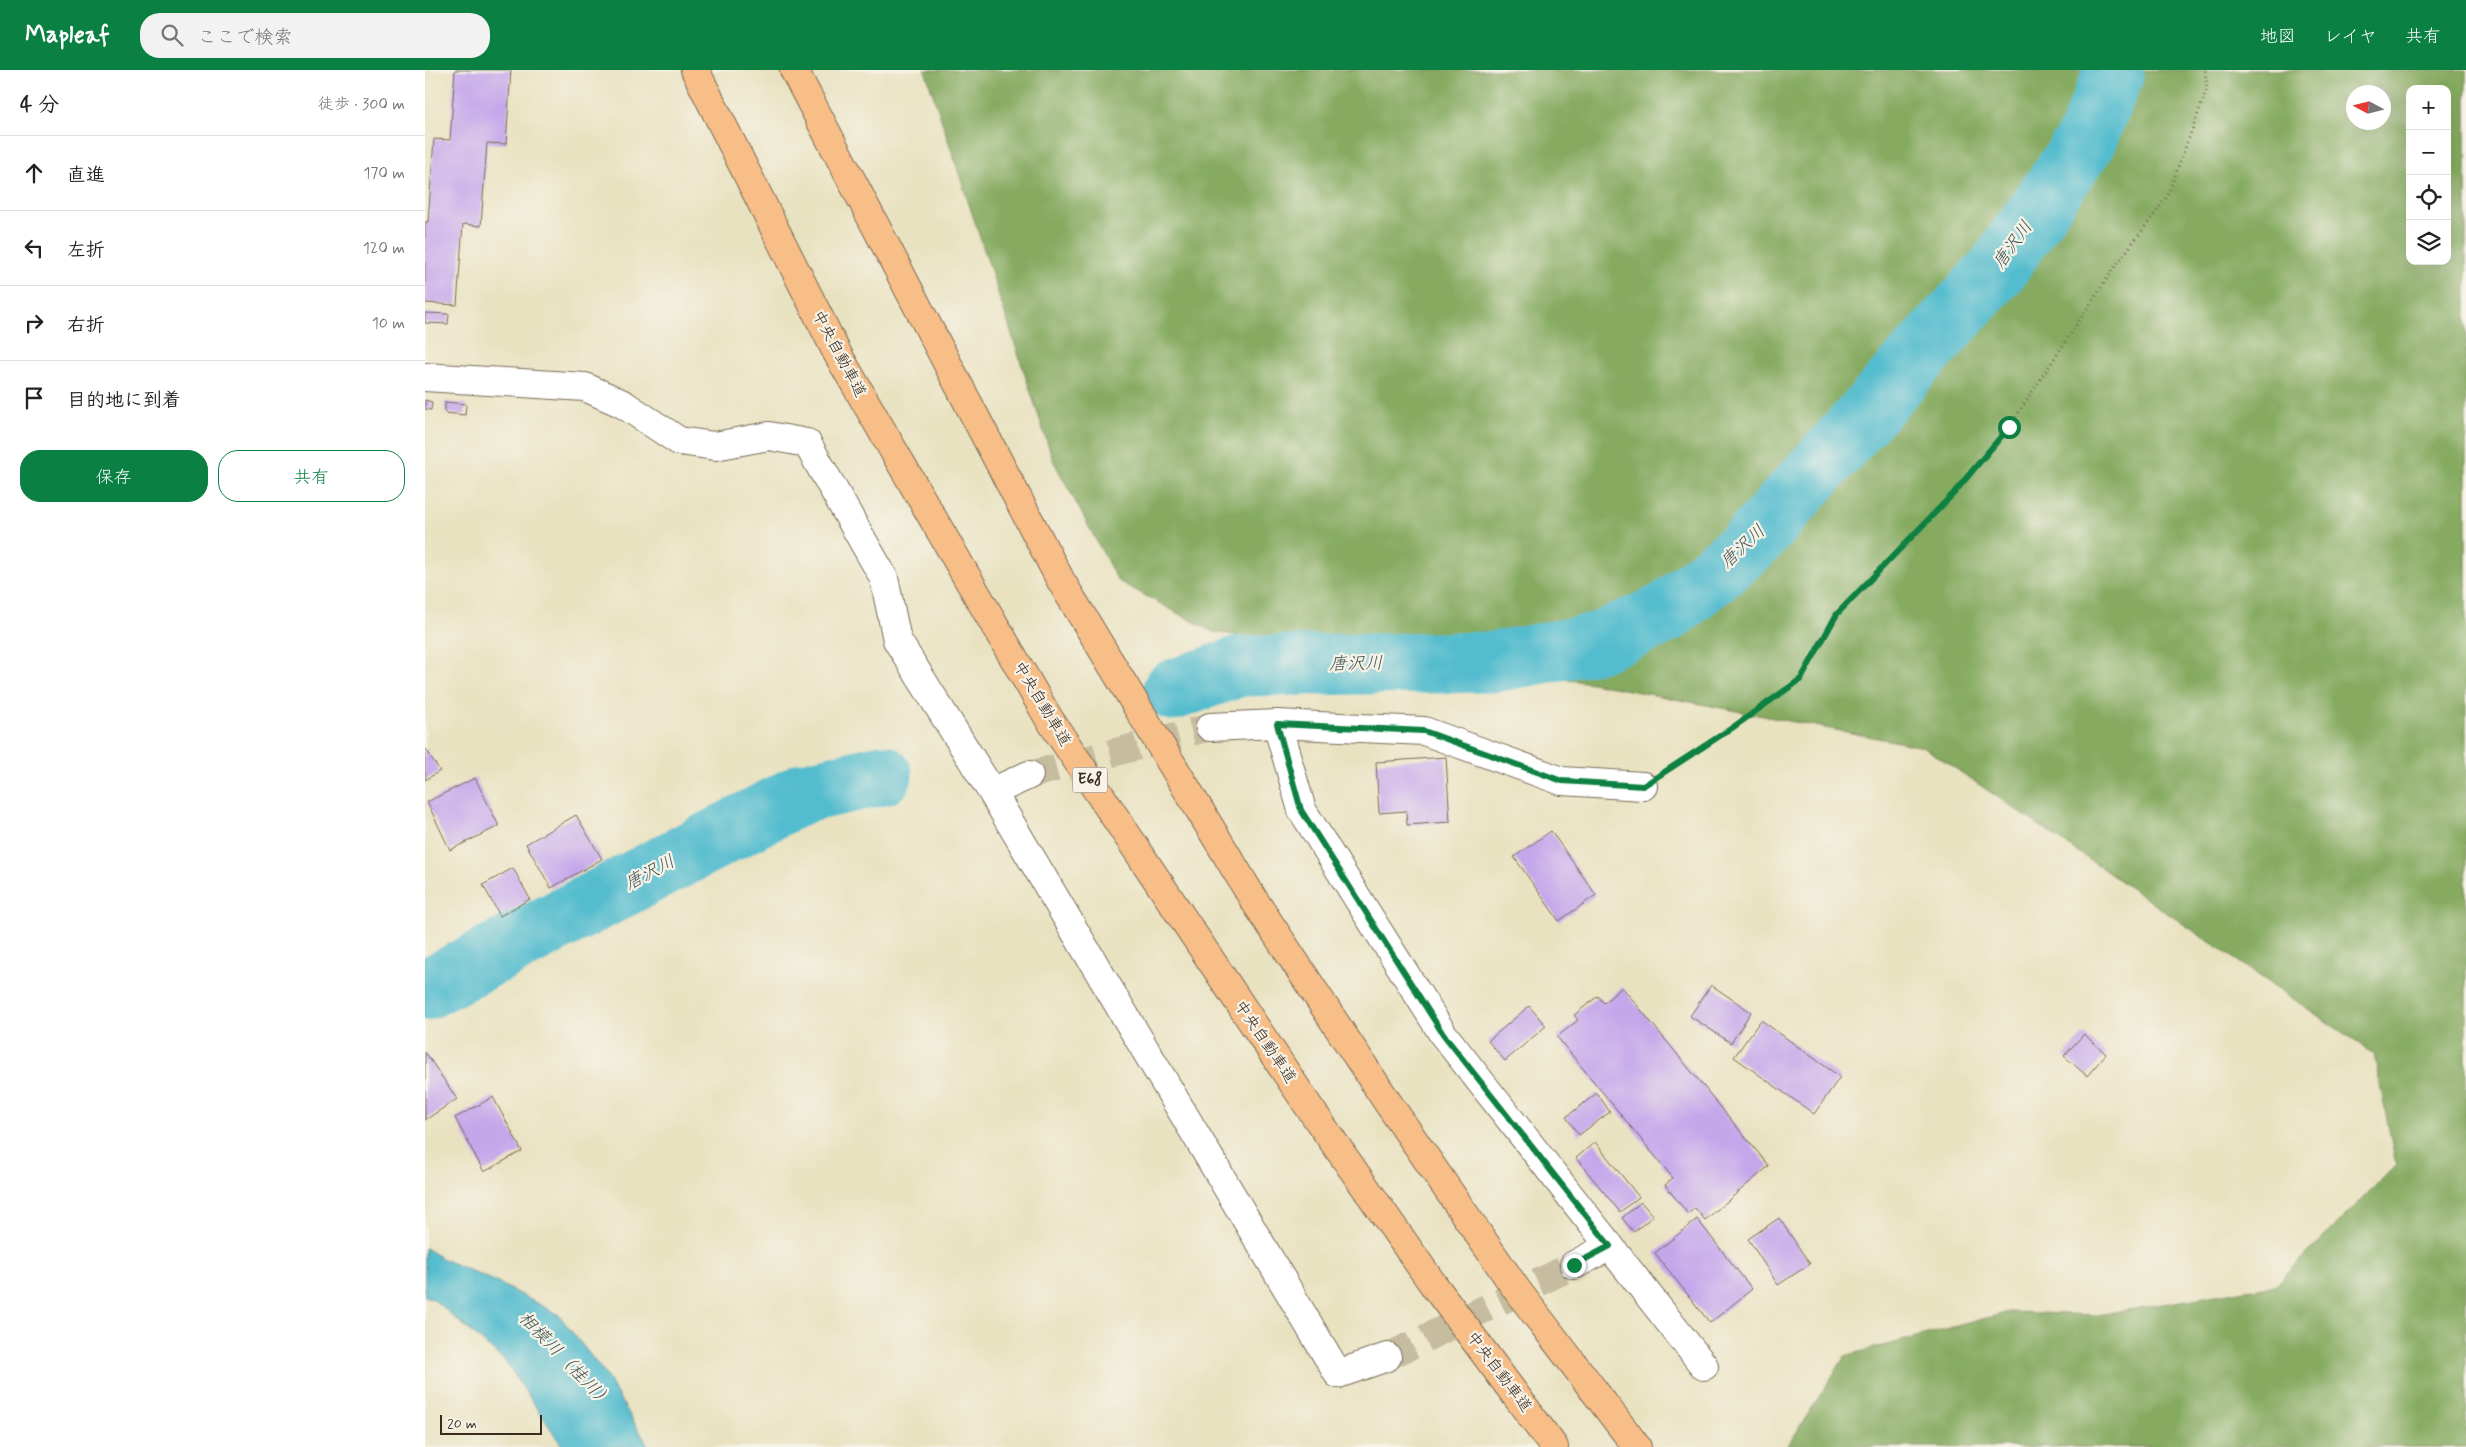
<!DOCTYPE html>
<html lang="ja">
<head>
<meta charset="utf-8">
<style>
  :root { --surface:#fff; --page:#f2f2f2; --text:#222; --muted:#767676; --line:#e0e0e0; --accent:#0b8043 }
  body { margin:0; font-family:Mynerve,"Klee One",sans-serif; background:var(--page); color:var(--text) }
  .controls { position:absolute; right:15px; top:15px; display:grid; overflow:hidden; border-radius:10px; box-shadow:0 5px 20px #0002 }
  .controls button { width:45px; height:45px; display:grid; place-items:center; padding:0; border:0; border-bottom:1px solid var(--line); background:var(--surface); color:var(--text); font:25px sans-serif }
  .compass { position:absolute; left:1921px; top:15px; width:45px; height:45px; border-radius:50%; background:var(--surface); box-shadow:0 5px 20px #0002; rotate:277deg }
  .scale { position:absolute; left:15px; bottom:12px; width:102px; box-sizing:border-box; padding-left:5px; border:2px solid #3b2a1e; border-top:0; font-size:14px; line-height:18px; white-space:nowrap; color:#3b2a1e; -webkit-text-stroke:4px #f7f3e8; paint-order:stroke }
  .stop { position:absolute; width:15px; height:15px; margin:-11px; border:4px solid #0b8043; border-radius:50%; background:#fff }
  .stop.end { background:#0b8043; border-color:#fff; box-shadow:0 1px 5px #0008 }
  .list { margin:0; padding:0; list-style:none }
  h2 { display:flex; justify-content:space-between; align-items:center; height:65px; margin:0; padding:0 20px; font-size:21px }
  h2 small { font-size:16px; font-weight:400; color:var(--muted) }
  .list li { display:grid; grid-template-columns:32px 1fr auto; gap:15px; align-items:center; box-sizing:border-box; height:75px; padding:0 20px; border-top:1px solid var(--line) }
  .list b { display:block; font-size:19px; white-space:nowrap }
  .list em { font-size:16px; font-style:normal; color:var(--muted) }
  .actions { display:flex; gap:10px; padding:15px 20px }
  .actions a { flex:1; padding:11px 0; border:1px solid var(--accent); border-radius:20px; text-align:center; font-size:18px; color:var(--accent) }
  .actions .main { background:var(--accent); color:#fff }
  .icon { flex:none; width:28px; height:28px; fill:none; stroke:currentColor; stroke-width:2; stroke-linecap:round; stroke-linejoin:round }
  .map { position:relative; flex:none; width:2041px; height:1377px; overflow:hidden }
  header { display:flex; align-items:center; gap:30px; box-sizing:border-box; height:70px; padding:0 25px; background:var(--accent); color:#fff }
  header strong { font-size:24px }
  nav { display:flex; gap:28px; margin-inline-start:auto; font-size:18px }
  .search { width:350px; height:45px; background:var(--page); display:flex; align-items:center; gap:12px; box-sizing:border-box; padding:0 18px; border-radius:20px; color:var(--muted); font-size:19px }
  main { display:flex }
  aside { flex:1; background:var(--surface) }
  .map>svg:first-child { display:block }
  .forest { fill:#85aa60; stroke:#606a3f; fill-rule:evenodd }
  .water { fill:#52bcce; stroke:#467376 }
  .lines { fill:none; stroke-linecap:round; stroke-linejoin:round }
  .river { stroke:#52bcce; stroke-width:61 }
  .building { fill:#c4a6eb }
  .minor-tunnel { stroke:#c6bda0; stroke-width:28; stroke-dasharray:28 14; stroke-linecap:butt }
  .minor-casing { stroke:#786a57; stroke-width:30 }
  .highway-casing { stroke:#786a57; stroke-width:30 }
  .path { stroke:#786a57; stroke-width:3; stroke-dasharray:1 4; stroke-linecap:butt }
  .minor { stroke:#fff; stroke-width:28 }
  .highway { stroke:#f7be87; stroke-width:28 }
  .route { stroke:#0b8043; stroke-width:6 }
  .labels { text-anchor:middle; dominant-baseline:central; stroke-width:4.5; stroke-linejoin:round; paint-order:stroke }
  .shield { fill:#f7f3e8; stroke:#73665b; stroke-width:1 }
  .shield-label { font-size:15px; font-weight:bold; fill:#3b2a1e }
  .street-label { font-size:16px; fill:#3b2a1e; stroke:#f7f3e8 }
  .water-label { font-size:18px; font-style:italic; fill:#425653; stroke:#f7f3e8 }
</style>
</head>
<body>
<header>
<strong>Mapleaf</strong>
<div class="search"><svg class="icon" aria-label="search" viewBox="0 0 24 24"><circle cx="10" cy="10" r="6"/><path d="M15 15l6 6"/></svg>ここで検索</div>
<nav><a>地図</a><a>レイヤ</a><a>共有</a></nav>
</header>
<main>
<aside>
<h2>4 分<small>徒歩 · 300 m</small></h2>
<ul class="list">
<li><svg class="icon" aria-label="ahead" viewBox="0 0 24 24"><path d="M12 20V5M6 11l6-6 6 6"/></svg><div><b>直進</b></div><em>170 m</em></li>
<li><svg class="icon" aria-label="left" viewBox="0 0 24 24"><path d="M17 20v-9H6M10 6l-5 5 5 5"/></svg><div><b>左折</b></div><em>120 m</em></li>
<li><svg class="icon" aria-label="right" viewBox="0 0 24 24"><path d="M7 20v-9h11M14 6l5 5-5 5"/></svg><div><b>右折</b></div><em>10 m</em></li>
<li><svg class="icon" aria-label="arrive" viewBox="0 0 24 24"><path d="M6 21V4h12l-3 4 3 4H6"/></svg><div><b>目的地に到着</b></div></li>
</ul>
<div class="actions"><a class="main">保存</a><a>共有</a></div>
</aside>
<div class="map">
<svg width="2041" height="1377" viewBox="0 0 2041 1377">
  <rect width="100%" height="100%" fill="#f7f3e8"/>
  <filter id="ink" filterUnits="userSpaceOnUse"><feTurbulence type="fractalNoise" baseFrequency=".02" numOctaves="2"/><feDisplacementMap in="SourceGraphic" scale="10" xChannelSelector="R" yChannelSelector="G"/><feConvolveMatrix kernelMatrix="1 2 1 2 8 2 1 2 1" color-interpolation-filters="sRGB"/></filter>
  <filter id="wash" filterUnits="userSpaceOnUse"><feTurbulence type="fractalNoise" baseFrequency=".0096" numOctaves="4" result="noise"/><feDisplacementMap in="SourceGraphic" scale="20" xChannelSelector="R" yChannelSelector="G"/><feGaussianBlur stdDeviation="1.12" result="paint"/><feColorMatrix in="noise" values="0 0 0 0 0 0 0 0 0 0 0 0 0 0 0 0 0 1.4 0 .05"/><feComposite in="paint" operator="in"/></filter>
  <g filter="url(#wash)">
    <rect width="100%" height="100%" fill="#e9e2c1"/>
    <path class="forest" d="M500,0H2041V1377H1362L1420,1286L1584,1242L1672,1245L1851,1215L1971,1095L1949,984L1499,677L1167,613L788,562L693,511L628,390ZM1985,19H2022V191H1985ZM1928,22H1958V52H1928Z"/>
    <path class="water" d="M0,1178L16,1188L67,1210L133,1244L180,1304L224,1377H138L80,1291L8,1229L0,1226Z"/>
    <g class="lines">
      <path class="river" d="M748,620L815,596L1068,592L1173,573L1241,543L1324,475L1574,197L1660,72L1688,5L1687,0
        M0,920L378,723L457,705"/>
    </g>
    <g id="blocks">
      <path class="building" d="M30,0H86L81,74L62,73L56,156L38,154L32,235L0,233V152H3L9,69L25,70Z
        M0,243L24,244L23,254L0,253Z
        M0,330L7,332L6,340L0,339Z
        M20,332L41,334L40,345L20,343Z
        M0,678L15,701L0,710Z
        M1021,687L1025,752L982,755L981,741L954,743L951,692Z
        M50,708L74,756L25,780L2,732Z
        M151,745L177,789L126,818L101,774Z
        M1126,761L1171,825L1134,851L1089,787Z
        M88,798L105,829L75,846L58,815Z
        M1286,915L1326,942L1306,973L1265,946Z
        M1197,917L1344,1096L1280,1150L1270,1138L1263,1144L1240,1115L1248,1108L1132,967L1153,950L1149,945L1173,926L1179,933Z
        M1104,936L1121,956L1080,991L1063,971Z
        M1336,950L1415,1007L1389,1044L1309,987Z
        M1659,964L1681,984L1662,1006L1639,986Z
        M0,982L32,1029L0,1050Z
        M1172,1023L1185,1042L1154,1065L1141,1047Z
        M68,1027L97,1081L59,1102L30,1048Z
        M1170,1072L1214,1127L1195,1142L1151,1088Z
        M1216,1132L1228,1146L1209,1162L1197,1148Z
        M1354,1148L1385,1194L1353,1215L1323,1169Z
        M1272,1149L1327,1219L1285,1253L1230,1183Z"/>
    </g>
  </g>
  <g filter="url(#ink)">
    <use href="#blocks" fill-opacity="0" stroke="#786a57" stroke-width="1"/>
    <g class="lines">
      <path class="minor-tunnel" d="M604,705L785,657
        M962,1287L1149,1195"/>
      <g class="minor-casing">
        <path id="minor" d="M0,307L160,317L198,334L254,371L290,376L344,366L382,373L459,508L472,570L567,722L913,1304L962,1287
          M852,654L877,740L1018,964L1279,1296
          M785,657L852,654L999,661L1137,711L1218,716
          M567,722L604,705
          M1149,1195L1185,1176"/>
      </g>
      <g class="highway-casing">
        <path id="highway" d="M270,0L412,283L623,647L884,1037L1008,1214L1129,1377
          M369,0L636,511L829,830L961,1030L1092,1220L1212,1377"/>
      </g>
      <path class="path" d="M1244,699L1307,658L1376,609L1412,544L1528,424L1584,357L1689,198L1742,127L1782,19L1780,0"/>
      <use href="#minor" class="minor"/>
      <use href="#highway" class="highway"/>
    </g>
  </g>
  <g class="lines" filter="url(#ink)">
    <path class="route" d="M1149,1195L1185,1176L1018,964L876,740L852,654L999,661L1137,711L1218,716L1307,658L1376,609L1412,544L1528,424L1584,357"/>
  </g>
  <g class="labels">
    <rect class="shield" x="647.5" y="697.5" width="35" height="25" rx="4"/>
    <g class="shield-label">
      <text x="665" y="710">E68</text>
    </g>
    <g class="street-label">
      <text transform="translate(414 284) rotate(62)">中央自動車道</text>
      <text transform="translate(617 634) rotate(59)">中央自動車道</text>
      <text transform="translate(840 972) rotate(56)">中央自動車道</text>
      <text transform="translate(1074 1302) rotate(53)">中央自動車道</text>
    </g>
    <g class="water-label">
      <text transform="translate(1588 175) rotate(-54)">唐沢川</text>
      <text transform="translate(1318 477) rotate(-43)">唐沢川</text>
      <text transform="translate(931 594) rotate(-1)">唐沢川</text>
      <text transform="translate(225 803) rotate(-28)">唐沢川</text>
      <text transform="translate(140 1290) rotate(46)">相模川（桂川）</text>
    </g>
  </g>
</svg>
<div class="controls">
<button>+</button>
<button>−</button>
<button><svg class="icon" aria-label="locate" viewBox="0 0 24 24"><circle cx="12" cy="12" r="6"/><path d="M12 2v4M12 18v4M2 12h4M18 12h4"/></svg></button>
<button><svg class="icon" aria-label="layers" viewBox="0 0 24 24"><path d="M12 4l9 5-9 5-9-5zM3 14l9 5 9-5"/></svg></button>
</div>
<svg class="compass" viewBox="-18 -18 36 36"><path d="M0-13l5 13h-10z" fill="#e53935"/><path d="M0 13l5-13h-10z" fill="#767676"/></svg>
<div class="scale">20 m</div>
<div class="stop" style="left:1584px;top:357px"></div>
<div class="stop end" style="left:1149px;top:1195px"></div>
</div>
</main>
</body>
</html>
